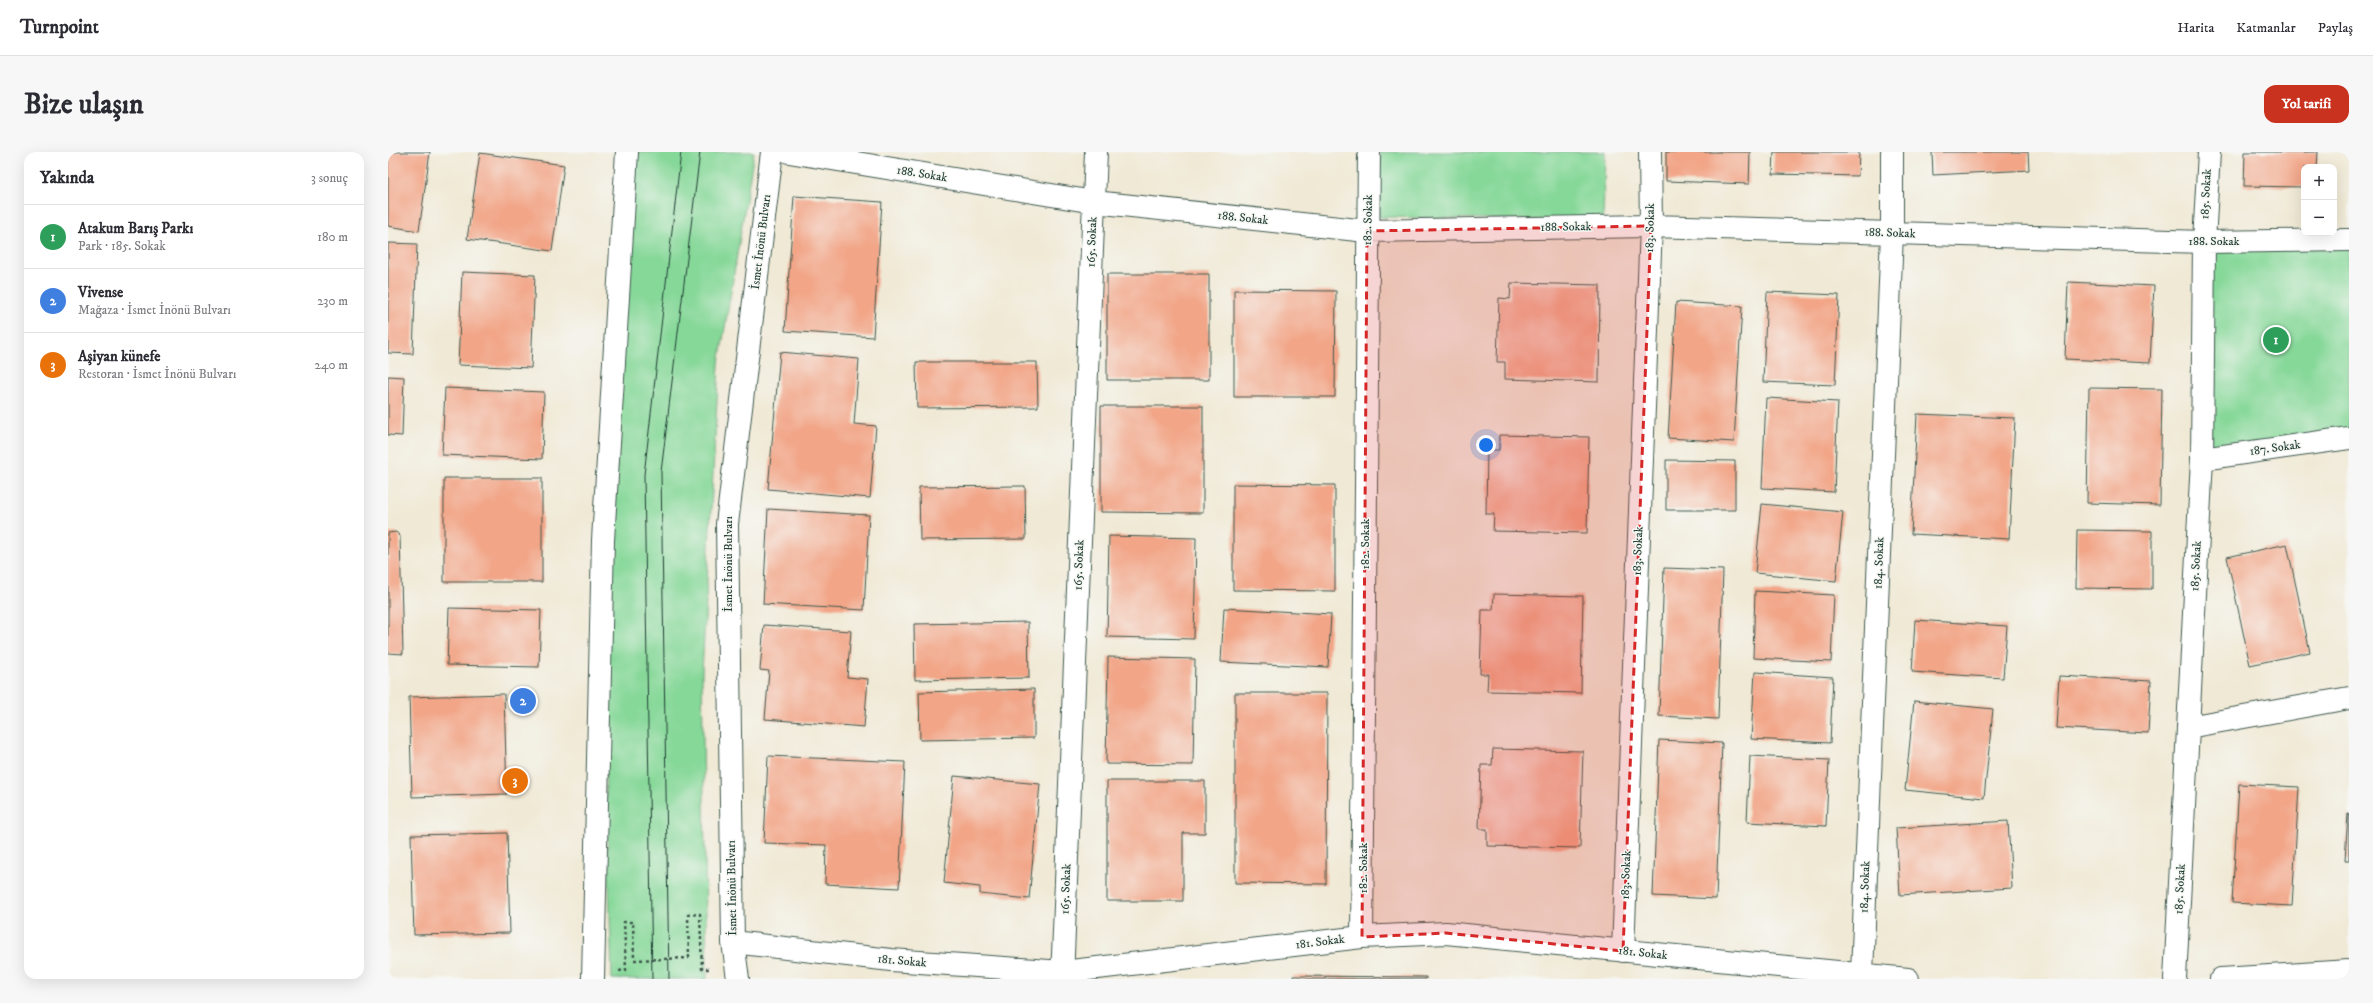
<!DOCTYPE html>
<html lang="tr">
<head>
<meta charset="utf-8">
<style>
  :root { --surface:#fff; --page:#f7f7f7; --text:#2b2b33; --muted:#7c7c81; --line:#e1e1e2; --accent:#c8321e }
  body { margin:0; font-family:"IM FELL DW Pica",serif; background:var(--page); color:var(--text) }
  .controls { position:absolute; right:12px; top:12px; display:grid; overflow:hidden; border-radius:8px; box-shadow:0 4px 16px #0002 }
  .controls button { width:36px; height:36px; display:grid; place-items:center; padding:0; border:0; border-bottom:1px solid var(--line); background:var(--surface); color:var(--text); font:20px sans-serif }
  .you { position:absolute; left:1098px; top:293px; width:14px; height:14px; margin:-10px; border:3px solid #fff; border-radius:50%; background:#1a73e8; box-shadow:0 0 0 6px #1a73e833 }
  .badge { display:grid; place-items:center; width:26px; height:26px; border-radius:50%; background:var(--accent); color:#fff; font-size:13px; font-weight:700 }
  .pin { position:absolute; translate:-50% -50%; border:2px solid #fff; box-shadow:0 1px 4px #0006 }
  .list { margin:0; padding:0; list-style:none }
  h2 { display:flex; justify-content:space-between; align-items:center; height:52px; margin:0; padding:0 16px; font-size:17px }
  h2 small { font-size:13px; font-weight:400; color:var(--muted) }
  .list li { display:grid; grid-template-columns:26px 1fr auto; gap:12px; align-items:center; box-sizing:border-box; height:64px; padding:0 16px; border-top:1px solid var(--line) }
  .list b { display:block; font-size:15px; white-space:nowrap }
  .list p { margin:0; font-size:13px; white-space:nowrap; color:var(--muted) }
  .list em { font-size:13px; font-style:normal; color:var(--muted) }
  .map { position:relative; flex:none; width:1961px; height:827px; overflow:hidden; border-radius:12px }
  header { display:flex; align-items:center; gap:24px; box-sizing:border-box; height:56px; padding:0 20px; background:var(--surface); border-bottom:1px solid var(--line) }
  header strong { font-size:19px }
  nav { display:flex; gap:22px; margin-inline-start:auto; font-size:14px }
  .intro { display:flex; align-items:center; justify-content:space-between; box-sizing:border-box; height:96px; padding:0 24px }
  h1 { margin:0; font-size:28px }
  .button { padding:10px 18px; border-radius:12px; background:var(--accent); color:#fff; font-size:14px; font-weight:700 }
  main { display:flex; gap:24px; padding:0 24px }
  aside { flex:1; background:var(--surface); border-radius:12px; box-shadow:0 4px 16px #0002 }
  .map>svg:first-child { display:block }
  .green { fill:#86d899; stroke:#528a66 }
  .building { fill:#f2a587 }
  .lines { fill:none; stroke-linecap:round; stroke-linejoin:round }
  .street-casing { stroke:#3e574c; stroke-width:24 }
  .primary-casing { stroke:#3e574c; stroke-width:24 }
  .path { stroke:#3e574c; stroke-width:2.5; stroke-dasharray:3 3; stroke-linecap:butt }
  .street { stroke:#fff; stroke-width:22 }
  .primary { stroke:#fff; stroke-width:22 }
  .tram { stroke:#1f3d34; stroke-width:1 }
  .path-bridge { stroke:#3e574c; stroke-width:2.5; stroke-dasharray:3 3; stroke-linecap:butt }
  .marked { fill:#d62828; fill-opacity:0.2; stroke:#d62828; stroke-width:3; stroke-dasharray:8 5; stroke-linejoin:round }
  .labels { text-anchor:middle; dominant-baseline:central; stroke-width:3; stroke-linejoin:round; paint-order:stroke }
  .street-label { font-size:12px; fill:#1f3d34; stroke:#f6f6f2 }
</style>
</head>
<body>
<header>
<strong>Turnpoint</strong>
<nav><a>Harita</a><a>Katmanlar</a><a>Paylaş</a></nav>
</header>
<div class="intro"><h1>Bize ulaşın</h1><a class="button">Yol tarifi</a></div>
<main>
<aside>
<h2>Yakında<small>3 sonuç</small></h2>
<ul class="list">
<li><span class="badge" style="background:#2e9e5b">1</span><div><b>Atakum Barış Parkı</b><p>Park · 185. Sokak</p></div><em>180 m</em></li>
<li><span class="badge" style="background:#3f7fe0">2</span><div><b>Vivense</b><p>Mağaza · İsmet İnönü Bulvarı</p></div><em>230 m</em></li>
<li><span class="badge" style="background:#e8710a">3</span><div><b>Aşiyan künefe</b><p>Restoran · İsmet İnönü Bulvarı</p></div><em>240 m</em></li>
</ul>
</aside>
<div class="map">
<svg width="1961" height="827" viewBox="0 0 1961 827">
  <rect width="100%" height="100%" fill="#f6f6f2"/>
  <filter id="ink" filterUnits="userSpaceOnUse"><feTurbulence type="fractalNoise" baseFrequency=".025" numOctaves="2"/><feDisplacementMap in="SourceGraphic" scale="8" xChannelSelector="R" yChannelSelector="G"/><feConvolveMatrix kernelMatrix="1 2 1 2 8 2 1 2 1" color-interpolation-filters="sRGB"/></filter>
  <filter id="wash" filterUnits="userSpaceOnUse"><feTurbulence type="fractalNoise" baseFrequency=".012" numOctaves="4" result="noise"/><feDisplacementMap in="SourceGraphic" scale="16" xChannelSelector="R" yChannelSelector="G"/><feGaussianBlur stdDeviation="0.9" result="paint"/><feColorMatrix in="noise" values="0 0 0 0 0 0 0 0 0 0 0 0 0 0 0 0 0 1.4 0 .05"/><feComposite in="paint" operator="in"/></filter>
  <g filter="url(#wash)">
    <rect width="100%" height="100%" fill="#f0e9d5"/>
    <path class="green" d="M243,0H366L331,212L314,521L319,827H224L210,403Z
      M992,0H1217L1215,69L991,65Z
      M1961,88V286L1814,307L1816,90Z"/>
    <g id="blocks">
      <path class="building" d="M0,0H42L31,79L0,74Z
        M1278,0H1362L1361,32L1278,29Z
        M1386,0H1471L1470,24L1385,22Z
        M1544,0H1640L1641,18L1545,23Z
        M1857,0H1930L1929,15H1916V35L1856,34Z
        M92,1L176,13L164,99L79,87Z
        M406,44L494,50L485,185L397,179Z
        M0,91L29,92L25,202L0,201Z
        M74,120L147,123L143,216L70,213Z
        M719,122H821V228H719Z
        M1680,130L1766,134L1762,211L1677,207Z
        M1123,131L1212,133L1211,230L1117,227V210H1109L1111,146L1122,147Z
        M846,138L948,139L947,245H846Z
        M1379,140L1451,143L1447,233L1375,230Z
        M1288,150L1354,154L1346,290L1280,286Z
        M392,200L471,207L466,272L488,274L482,346L380,337Z
        M528,210H649L650,255L529,256Z
        M0,224L16,225L14,284L0,283Z
        M57,236L156,240L154,307L54,303Z
        M1701,236L1774,237L1772,353L1699,351Z
        M1378,246L1450,250L1446,340L1374,336Z
        M713,254H815V361L713,360Z
        M1529,262L1627,266L1621,387L1523,382Z
        M1111,283L1201,285L1199,381L1105,379L1106,362H1098L1099,298H1111Z
        M1278,308L1347,309V358H1278Z
        M56,326H154V430H56Z
        M845,332L947,333V439L845,438Z
        M637,334L638,387L532,388L531,335Z
        M1374,352L1455,360L1448,429L1367,421Z
        M380,357L481,363L476,458L375,452Z
        M1689,378L1764,379V437L1688,436Z
        M8,380L12,384L15,502L0,501V381Z
        M721,384L808,386L806,487L719,485Z
        M1899,392L1922,500L1862,513L1839,405Z
        M1276,416L1335,418L1330,567L1271,564Z
        M1367,439L1446,443L1443,510L1365,506Z
        M1106,442L1195,444L1193,541L1099,539L1100,522H1092L1094,458H1105Z
        M61,456L153,458L151,515L59,513Z
        M836,456L943,462L940,515L833,510Z
        M1527,468L1619,474L1615,526L1524,520Z
        M640,470L641,526L527,528L526,472Z
        M376,473L463,479L459,525L480,527L476,575L377,567L381,519L372,518Z
        M720,505L807,507L805,613L718,612Z
        M1367,520L1445,525L1442,591L1363,587Z
        M1671,524L1763,529L1760,581L1668,576Z
        M646,537V586L532,588L531,540Z
        M847,541H939L938,732L847,731Z
        M116,542L119,642L24,645L21,545Z
        M1526,549L1605,557L1596,646L1517,638Z
        M1271,588L1334,591L1328,747L1265,744Z
        M1105,597L1195,599L1192,696L1099,694V677H1091L1093,613H1104Z
        M380,604L517,610L511,736L437,732L438,693L376,691Z
        M1362,604L1441,608L1438,674L1359,670Z
        M566,624L652,632L641,747L592,742V735L556,731Z
        M719,629H817V681H795V749H719Z
        M1851,632L1911,635L1904,754L1844,751Z
        M1960,662H1961V708H1957Z
        M1620,669L1624,736L1512,743L1508,676Z
        M119,681L122,781L26,783L23,683Z
        M905,824L1038,825V827H905Z"/>
    </g>
  </g>
  <g filter="url(#ink)">
    <use href="#blocks" fill-opacity="0" stroke="#3e574c" stroke-width="1"/>
    <g class="lines">
      <g class="street-casing">
        <path id="street" d="M401,0L706,50L979,79L1263,74L1816,90L1961,88
          M1814,307L1961,286
          M1800,575L1961,546
          M974,785L981,0
          M345,790L503,808L675,820L974,785L1058,781L1520,827
          M1235,799L1263,74L1262,0
          M1474,822L1504,81V0
          M674,827L708,0
          M1787,827L1814,307L1816,90L1821,0
          M1833,827L1961,819"/>
      </g>
      <g class="primary-casing">
        <path id="primary" d="M205,827L215,388L239,0
          M350,827L345,790L339,372L384,0"/>
      </g>
      <path class="path" d="M301,806L300,763L312,762L314,817H322
        M231,819L238,818L236,770H245L246,808"/>
      <use href="#street" class="street"/>
      <use href="#primary" class="primary"/>
      <path class="tram" d="M264,827L256,323L293,0
        M281,827L273,320L312,0"/>
      <path class="path-bridge" d="M246,808L301,806"/>
    </g>
  </g>
  <path class="marked" d="M1263,74L1235,799L1058,781L974,785L979,79Z"/>
  <g class="labels">
    <g class="street-label">
      <text transform="translate(534 22) rotate(9)">188. Sokak</text>
      <text transform="translate(1818 42) rotate(-87)">185. Sokak</text>
      <text transform="translate(855 66) rotate(6)">188. Sokak</text>
      <text transform="translate(980 68) rotate(-89)">182. Sokak</text>
      <text transform="translate(1178 75) rotate(-1)">188. Sokak</text>
      <text transform="translate(1262 76) rotate(-89)">183. Sokak</text>
      <text transform="translate(1502 81) rotate(2)">188. Sokak</text>
      <text x="1826" y="89">188. Sokak</text>
      <text transform="translate(373 90) rotate(-83)">İsmet İnönü Bulvarı</text>
      <text transform="translate(704 90) rotate(-88)">165. Sokak</text>
      <text transform="translate(1887 296) rotate(-8)">187. Sokak</text>
      <text transform="translate(977 392) rotate(-90)">182. Sokak</text>
      <text transform="translate(1250 399) rotate(-88)">183. Sokak</text>
      <text transform="translate(1491 411) rotate(-88)">184. Sokak</text>
      <text transform="translate(340 412) rotate(-90)">İsmet İnönü Bulvarı</text>
      <text transform="translate(691 413) rotate(-88)">165. Sokak</text>
      <text transform="translate(1808 414) rotate(-87)">185. Sokak</text>
      <text transform="translate(975 716) rotate(-90)">182. Sokak</text>
      <text transform="translate(1238 723) rotate(-88)">183. Sokak</text>
      <text transform="translate(1477 735) rotate(-88)">184. Sokak</text>
      <text transform="translate(344 736) rotate(-91)">İsmet İnönü Bulvarı</text>
      <text transform="translate(678 737) rotate(-88)">165. Sokak</text>
      <text transform="translate(1792 737) rotate(-87)">185. Sokak</text>
      <text transform="translate(932 790) rotate(-7)">181. Sokak</text>
      <text transform="translate(1255 801) rotate(6)">181. Sokak</text>
      <text transform="translate(514 809) rotate(5)">181. Sokak</text>
    </g>
  </g>
</svg>
<div class="controls">
<button>+</button>
<button>−</button>
</div>
<div class="you"></div>
<div class="pin badge" style="left:1888px;top:188px;background:#2e9e5b">1</div>
<div class="pin badge" style="left:135px;top:549px;background:#3f7fe0">2</div>
<div class="pin badge" style="left:127px;top:629px;background:#e8710a">3</div>
</div>
</main>
</body>
</html>
